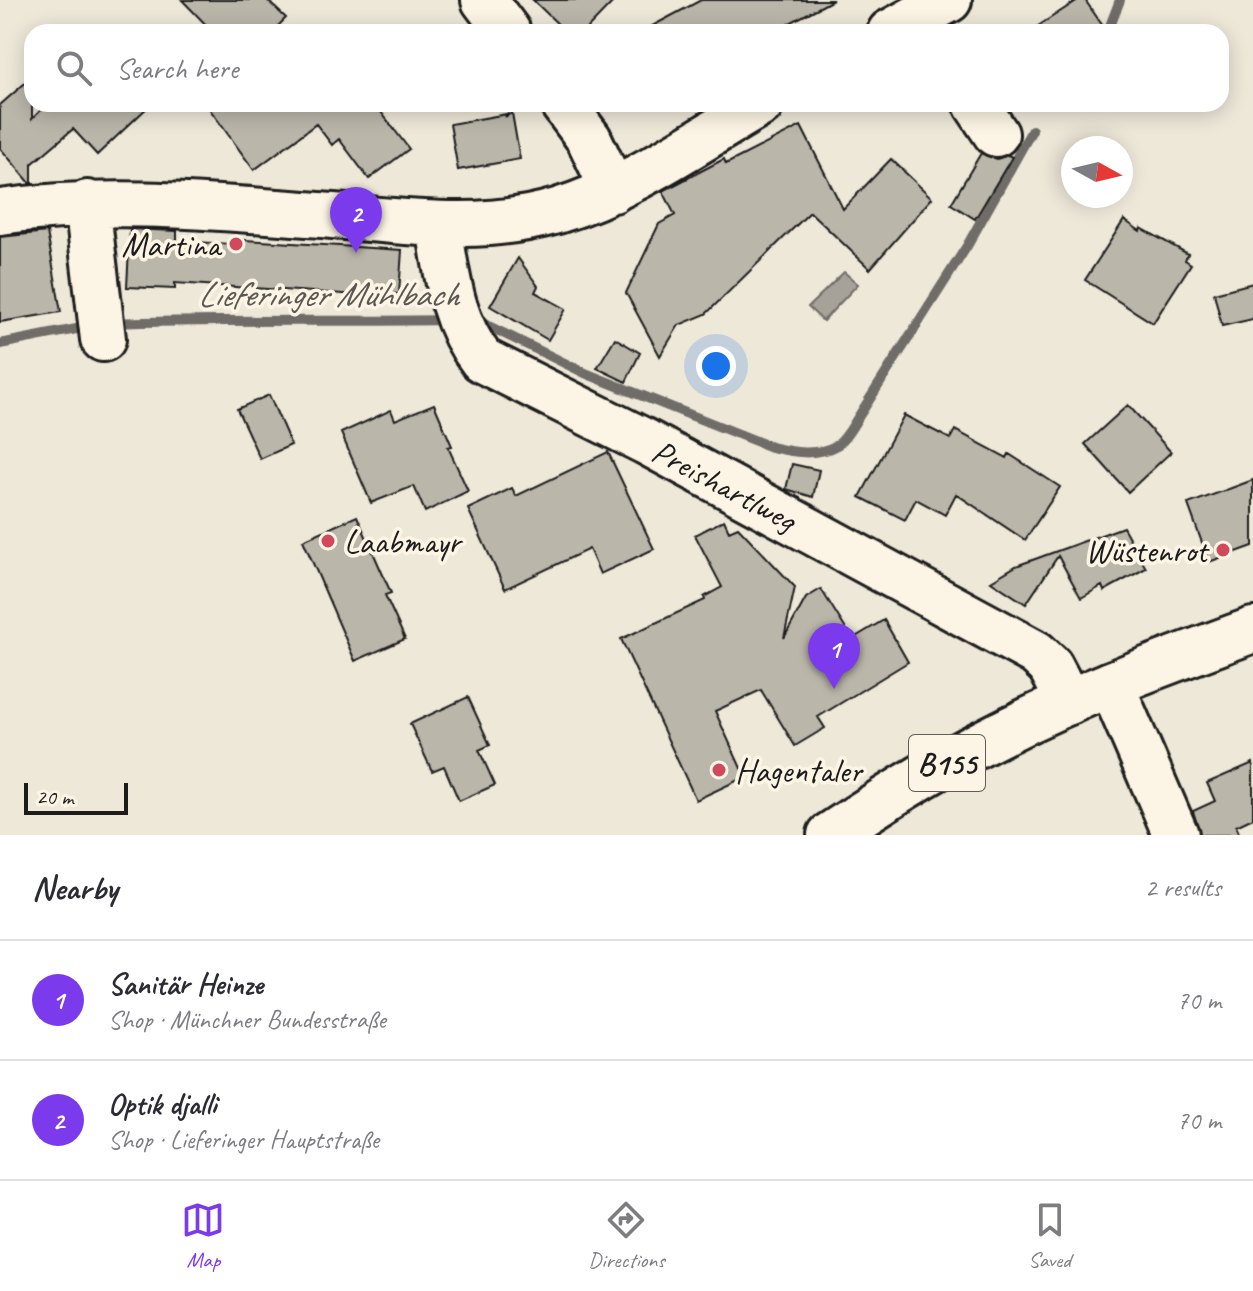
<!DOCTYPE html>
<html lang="en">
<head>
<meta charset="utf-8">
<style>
  :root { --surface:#fff; --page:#f2f2f3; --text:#2b2b33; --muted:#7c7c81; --line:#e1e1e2; --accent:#7c3aed }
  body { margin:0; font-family:Caveat,sans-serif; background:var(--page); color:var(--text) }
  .compass { position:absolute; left:1061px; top:136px; width:72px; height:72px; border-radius:50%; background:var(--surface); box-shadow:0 4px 20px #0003; rotate:98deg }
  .scale { position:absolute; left:24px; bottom:20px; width:104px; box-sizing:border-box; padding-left:8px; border:4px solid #1c1c1c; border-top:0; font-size:22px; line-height:28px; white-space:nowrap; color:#1c1c1c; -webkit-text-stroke:6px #fcf5e5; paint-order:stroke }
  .you { position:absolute; left:716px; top:366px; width:28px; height:28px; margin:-20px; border:6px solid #fff; border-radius:50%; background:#1a73e8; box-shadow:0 0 0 12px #1a73e833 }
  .badge { display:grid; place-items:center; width:52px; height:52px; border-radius:50%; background:var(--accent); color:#fff; font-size:26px; font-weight:700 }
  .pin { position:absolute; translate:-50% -66px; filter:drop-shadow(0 2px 4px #0008) }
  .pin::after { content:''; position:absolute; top:42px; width:28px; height:24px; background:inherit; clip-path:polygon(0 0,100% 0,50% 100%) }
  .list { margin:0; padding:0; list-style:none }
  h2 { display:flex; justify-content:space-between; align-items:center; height:104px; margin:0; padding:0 32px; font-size:34px }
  h2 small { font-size:26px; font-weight:400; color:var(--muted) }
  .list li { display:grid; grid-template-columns:52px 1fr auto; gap:24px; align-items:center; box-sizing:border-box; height:120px; padding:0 32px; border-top:2px solid var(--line) }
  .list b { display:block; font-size:30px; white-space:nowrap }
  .list p { margin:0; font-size:26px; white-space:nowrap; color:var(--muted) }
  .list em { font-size:26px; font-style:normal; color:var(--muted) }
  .icon { flex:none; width:44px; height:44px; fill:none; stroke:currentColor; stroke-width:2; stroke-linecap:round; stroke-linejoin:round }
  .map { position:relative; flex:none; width:1253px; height:835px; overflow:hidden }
  .search { position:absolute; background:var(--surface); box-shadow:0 4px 20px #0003; left:24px; right:24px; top:24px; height:88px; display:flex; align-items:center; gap:20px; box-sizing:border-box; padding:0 28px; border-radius:24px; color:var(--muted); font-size:30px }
  .sheet { height:344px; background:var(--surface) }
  nav { display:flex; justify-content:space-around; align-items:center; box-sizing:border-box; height:112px; border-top:2px solid var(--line); background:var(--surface); font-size:22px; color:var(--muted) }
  nav a { display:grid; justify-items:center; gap:4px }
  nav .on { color:var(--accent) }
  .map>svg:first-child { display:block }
  .water { fill:#a7a299; stroke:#6f6c67; stroke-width:2 }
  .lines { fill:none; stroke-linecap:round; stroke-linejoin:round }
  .stream { stroke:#6f6c67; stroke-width:10 }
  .building { fill:#bab6aa; stroke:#1c1c1c; stroke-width:2 }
  .minor-casing { stroke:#1c1c1c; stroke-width:50 }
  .major-casing { stroke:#1c1c1c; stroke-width:50 }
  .minor { stroke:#fcf5e5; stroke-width:44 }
  .major { stroke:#fcf5e5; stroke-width:44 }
  .poi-dot { fill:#d1495b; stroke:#fcf5e5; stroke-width:3 }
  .labels { text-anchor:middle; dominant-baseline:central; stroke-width:7; stroke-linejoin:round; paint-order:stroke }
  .shield { fill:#fcf5e5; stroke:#5f5d58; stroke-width:2 }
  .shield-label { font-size:32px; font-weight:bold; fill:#1c1c1c }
  .poi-label { font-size:34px; fill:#1c1c1c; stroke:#fcf5e5; text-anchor:end }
  .street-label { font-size:34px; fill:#1c1c1c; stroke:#fcf5e5 }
  .water-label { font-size:36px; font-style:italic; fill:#5b5854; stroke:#fcf5e5 }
</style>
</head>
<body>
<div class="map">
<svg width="1253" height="835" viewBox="0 0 1253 835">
  <rect width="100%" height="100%" fill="#eee8d9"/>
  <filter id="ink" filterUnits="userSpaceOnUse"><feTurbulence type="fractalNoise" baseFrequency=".0125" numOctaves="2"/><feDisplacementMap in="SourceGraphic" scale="16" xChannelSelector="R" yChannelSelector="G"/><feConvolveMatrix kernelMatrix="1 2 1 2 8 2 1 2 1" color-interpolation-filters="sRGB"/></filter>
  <g filter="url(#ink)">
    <path class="water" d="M844,272L858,284L823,321L808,307Z"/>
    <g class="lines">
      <path class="stream" d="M1110,26L1120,0
        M476,320L585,373L771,447C792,452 816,457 837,445C845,440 852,427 857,419L967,246L1032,130
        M112,323C224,319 336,322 448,320
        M0,344L92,326"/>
    </g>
    <path class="building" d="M182,0H267L286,18L272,32H213Z
      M533,0H615L584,32H566Z
      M701,0H833L773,32H641Z
      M1078,0H1085L1107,32H1029Z
      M32,77V119L47,104H151L97,155L73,129L32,164V183H30L0,148V105Z
      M206,104H375L409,149L369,179L339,139L332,145L316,124L254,170Z
      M512,113L520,159L458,170L450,124L507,114L505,117Z
      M801,126L843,209L891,159L932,198L870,269L810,212L706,314L679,325L660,356L626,293L659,224L675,215L663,191L724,159L726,164Z
      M981,153L997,159L1008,155L1012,157L975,219L951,204Z
      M1124,220L1140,231L1141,228L1188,254L1185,260L1191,264L1153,323L1085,280Z
      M130,229L177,231V241L230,244V239L402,250L399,294L373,292V296L175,283V289L127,287Z
      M47,232L61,312L0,322V237Z
      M518,258L538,286L535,292L566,309L548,340L490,306Z
      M1253,283V319L1222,326L1214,293Z
      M615,338L640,353L626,382L597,368Z
      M269,395L291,445L260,459L237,409Z
      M434,404L452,446L448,447L468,491L425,512L414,486L371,503L341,433L391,410L395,420Z
      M1128,405L1171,452L1128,492L1085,444Z
      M904,415L950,439L955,430L1007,458L1009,454L1060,487L1025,540L956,494L945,515L916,499L905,520L860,497Z
      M608,452L654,549L600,574L589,549L505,589L468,509L512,488L516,496Z
      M792,464L819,470L813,497L786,489Z
      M1253,480V546L1209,562L1188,504Z
      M357,516L391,593L385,595L405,639L355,661L303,540Z
      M724,520L729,531L738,527L795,587L784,638L806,598L821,589L852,639L884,620L908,662L818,717L825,728L795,746L761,690L715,711L745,777L696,800L621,639L705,600L704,597L722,587L695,535Z
      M1123,527L1146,568L1104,591L1102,586L1081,598L1058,556L1026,604L991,581L1016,566Z
      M468,697L490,745L479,750L495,785L459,801L444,766L432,771L410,724Z
      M1253,763V818L1236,826L1240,835H1200L1193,811L1215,801L1207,783Z"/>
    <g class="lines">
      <g class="minor-casing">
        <path id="minor" d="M484,0L508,32
          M890,32L949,0
          M563,104L589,139L613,190
          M976,104L996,134
          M87,203L103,339
          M0,212C111,196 222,208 333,216C409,222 482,233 557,211C630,189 695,142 761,104
          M439,226C447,274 451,321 482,360L646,442L1036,653L1050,666L1069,702
          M1111,684L1176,835"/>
      </g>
      <g class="major-casing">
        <path id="major" d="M830,835C881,801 933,768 988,740C1073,696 1163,663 1253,630"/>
      </g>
      <use href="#minor" class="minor"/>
      <use href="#major" class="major"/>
    </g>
  </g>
  <g class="poi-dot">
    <circle cx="236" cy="244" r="8"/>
    <circle cx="328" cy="541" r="8"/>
    <circle cx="1223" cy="550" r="8"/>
    <circle cx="719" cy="770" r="8"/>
  </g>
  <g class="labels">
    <rect class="shield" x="909" y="735" width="76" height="56" rx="6"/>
    <g class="shield-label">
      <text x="947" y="763">B155</text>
    </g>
    <g class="poi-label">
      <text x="220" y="244">Martina</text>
      <text x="344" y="541" text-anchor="start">Laabmayr</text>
      <text x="1207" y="550">Wüstenrot</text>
      <text x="735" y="770" text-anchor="start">Hagentaler</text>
    </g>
    <g class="street-label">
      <text transform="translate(724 485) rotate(28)">Preishartlweg</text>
    </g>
    <g class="water-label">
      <text x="328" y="294">Lieferinger Mühlbach</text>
    </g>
  </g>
</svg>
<svg class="compass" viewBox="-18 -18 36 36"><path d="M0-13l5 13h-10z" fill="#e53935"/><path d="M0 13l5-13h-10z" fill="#7c7c81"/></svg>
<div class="scale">20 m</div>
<div class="you"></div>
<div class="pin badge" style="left:834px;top:689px">1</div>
<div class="pin badge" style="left:356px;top:253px">2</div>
<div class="search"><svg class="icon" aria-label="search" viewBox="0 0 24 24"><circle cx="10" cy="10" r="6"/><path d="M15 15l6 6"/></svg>Search here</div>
</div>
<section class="sheet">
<h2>Nearby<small>2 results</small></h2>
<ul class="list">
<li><span class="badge">1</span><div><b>Sanitär Heinze</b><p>Shop · Münchner Bundesstraße</p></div><em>70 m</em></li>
<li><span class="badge">2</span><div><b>Optik djalli</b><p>Shop · Lieferinger Hauptstraße</p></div><em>70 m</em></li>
</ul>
</section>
<nav>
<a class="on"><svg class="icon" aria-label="map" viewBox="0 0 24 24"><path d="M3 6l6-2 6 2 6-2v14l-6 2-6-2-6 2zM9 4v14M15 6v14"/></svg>Map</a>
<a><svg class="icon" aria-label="directions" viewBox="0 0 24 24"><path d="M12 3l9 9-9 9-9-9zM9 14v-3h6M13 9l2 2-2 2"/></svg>Directions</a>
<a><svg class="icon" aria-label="saved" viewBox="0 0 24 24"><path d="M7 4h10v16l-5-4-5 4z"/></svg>Saved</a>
</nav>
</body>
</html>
